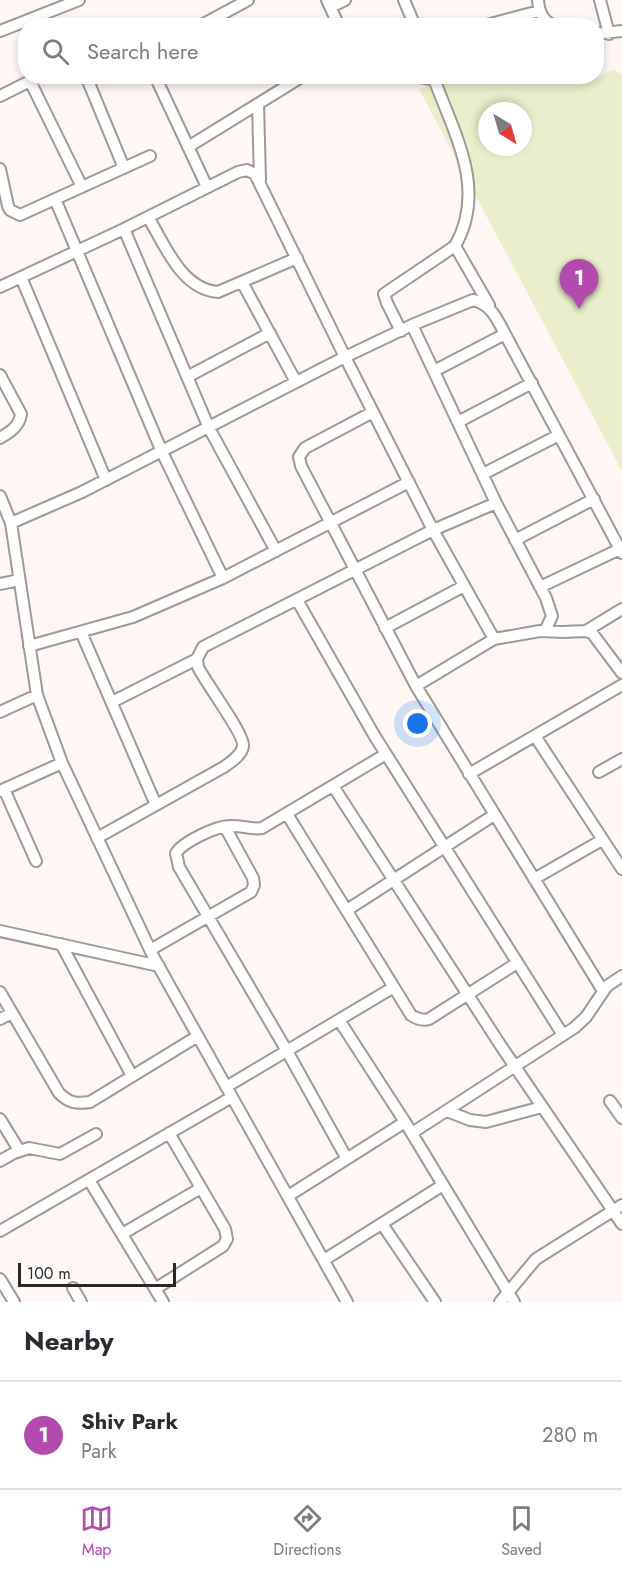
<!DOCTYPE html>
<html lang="en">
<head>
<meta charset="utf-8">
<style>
  :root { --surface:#fff; --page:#f7f7f7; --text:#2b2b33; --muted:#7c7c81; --line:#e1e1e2; --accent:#b34bae }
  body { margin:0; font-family:Jost,sans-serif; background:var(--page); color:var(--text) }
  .compass { position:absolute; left:478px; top:102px; width:54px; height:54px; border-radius:50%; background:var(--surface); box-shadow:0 3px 9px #0003; rotate:143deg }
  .scale { position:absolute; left:18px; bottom:15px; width:158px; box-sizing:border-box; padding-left:6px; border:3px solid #292625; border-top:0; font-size:16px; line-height:21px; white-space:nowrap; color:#292625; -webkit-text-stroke:4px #fff; paint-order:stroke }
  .you { position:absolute; left:418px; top:724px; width:21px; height:21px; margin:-15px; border:4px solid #fff; border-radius:50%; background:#1a73e8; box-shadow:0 0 0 9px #1a73e833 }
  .badge { display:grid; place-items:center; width:39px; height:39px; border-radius:50%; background:var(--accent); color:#fff; font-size:20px; font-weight:700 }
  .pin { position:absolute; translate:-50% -50px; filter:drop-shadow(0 2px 3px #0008) }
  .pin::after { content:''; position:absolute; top:32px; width:21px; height:18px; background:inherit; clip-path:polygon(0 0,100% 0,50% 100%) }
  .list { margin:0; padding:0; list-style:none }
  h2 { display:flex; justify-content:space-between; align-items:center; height:78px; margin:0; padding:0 24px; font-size:26px }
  h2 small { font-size:20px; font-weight:400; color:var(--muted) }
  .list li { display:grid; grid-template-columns:39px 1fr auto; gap:18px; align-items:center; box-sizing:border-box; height:108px; padding:0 24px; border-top:2px solid var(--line) }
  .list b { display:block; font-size:22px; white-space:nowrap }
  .list p { margin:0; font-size:20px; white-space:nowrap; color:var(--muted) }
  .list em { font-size:20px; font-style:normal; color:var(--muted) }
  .icon { flex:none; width:33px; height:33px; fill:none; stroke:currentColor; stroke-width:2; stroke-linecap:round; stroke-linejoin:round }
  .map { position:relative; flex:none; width:622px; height:1302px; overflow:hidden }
  .search { position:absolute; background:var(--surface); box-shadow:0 3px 9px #0003; left:18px; right:18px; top:18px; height:66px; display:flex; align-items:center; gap:15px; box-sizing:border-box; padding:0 21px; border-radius:24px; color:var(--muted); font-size:22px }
  .sheet { height:186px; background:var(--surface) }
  nav { display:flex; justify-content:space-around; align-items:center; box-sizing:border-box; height:84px; border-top:2px solid var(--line); background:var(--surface); font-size:16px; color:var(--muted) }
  nav a { display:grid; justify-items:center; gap:3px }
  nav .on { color:var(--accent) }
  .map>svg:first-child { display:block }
  .green { fill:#eaeecb; fill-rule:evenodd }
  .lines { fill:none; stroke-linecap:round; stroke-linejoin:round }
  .minor-casing { stroke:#9f9996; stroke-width:14 }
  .minor { stroke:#fff; stroke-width:10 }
</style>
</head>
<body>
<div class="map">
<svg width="622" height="1302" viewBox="0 0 622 1302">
  <rect width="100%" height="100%" fill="#fef7f3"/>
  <path class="green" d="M614,69L622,75V471L419,89L464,77H557L585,84ZM487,111H523V147H487Z"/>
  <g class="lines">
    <g class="minor-casing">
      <path id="minor" d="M327,0L339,26
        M404,0L415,26
        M538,0C539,12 542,19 553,26
        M600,0L609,34
        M331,7L345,0
        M200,26L248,0
        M483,26L539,11
        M0,31L79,0
        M596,34L622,31
        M86,76L124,168
        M155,76L207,187
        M415,76L434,80
        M30,81L82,187
        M0,96L40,76
        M258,104L260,180
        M188,147L303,76
        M0,169L8,206L10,210L20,215L150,156
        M55,199L162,452L223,578
        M148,217C165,245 181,289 218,292L297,258
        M455,246L489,305
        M21,277L106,480
        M242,282L296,382
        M0,287L124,229L209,428L276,551
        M412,325L496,503L546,598L552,616L545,631
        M401,331L387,303L384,294L455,246C488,188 453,132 433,76
        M434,371L505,334
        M0,375L21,414C19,427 10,432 0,438
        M187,377L270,333
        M373,412L305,448L299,457L301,466L416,686L603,991
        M458,422L532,383
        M483,474L559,435
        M0,496L11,523L37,695L62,763L154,958L347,1302
        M11,523L82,492L345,357L255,174L247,170L238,172L124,229
        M515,540L594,499
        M0,584L19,580
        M540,587L620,549
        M297,600L374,735L563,1035
        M385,628L464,586
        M586,631L622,609
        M81,632L156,805
        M494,639L433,530L345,357L412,325L473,300C491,304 497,319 505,334L622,553
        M29,646L133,617L223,578L409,482
        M416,686L494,639L540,631L563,632L586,631L592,633L622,673
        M112,702L197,659
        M0,712L37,695
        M535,736L622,869
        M599,772L622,759
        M469,774L622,685
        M333,786L501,1046L622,1224
        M4,789L36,861
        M0,791L62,763
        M287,814L411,1015C417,1019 422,1021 429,1019L517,963
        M97,838L224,767C231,762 242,755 243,746C245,735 205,682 198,667L197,659L203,647L433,530L496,503
        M534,879L602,840
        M347,910L494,815
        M0,931L159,966
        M61,944L132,1076
        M150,950L251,892L254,885L253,878L225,827
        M0,992L59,1093C69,1103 76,1104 90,1102L198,1036
        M0,1019L12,1013
        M339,1020L405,1122L514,1302
        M226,1087L394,987
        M610,1101L622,1118
        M447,1111L470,1120L486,1122L542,1107
        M0,1119L19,1150
        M412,1133L574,1028L586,1017L607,986L622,976
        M347,1159L287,1051L179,867L176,853C183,842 216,826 230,826C241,825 251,830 262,828L386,754
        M0,1161L14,1153L29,1148L60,1154L96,1134
        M89,1180L163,1302
        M288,1196L405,1122
        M382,1224L435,1302
        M0,1231L232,1097
        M122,1234L201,1188
        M324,1260L443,1185
        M0,1279L14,1302
        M73,1288L81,1302
        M155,1289L223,1246L227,1239L225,1229L169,1133
        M500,1302L536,1259L622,1205"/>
    </g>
    <use href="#minor" class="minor"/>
  </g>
</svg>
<svg class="compass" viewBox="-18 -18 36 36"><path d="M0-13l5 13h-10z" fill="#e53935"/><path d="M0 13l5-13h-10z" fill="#7c7c81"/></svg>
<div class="scale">100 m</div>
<div class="you"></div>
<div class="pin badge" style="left:579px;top:309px">1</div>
<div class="search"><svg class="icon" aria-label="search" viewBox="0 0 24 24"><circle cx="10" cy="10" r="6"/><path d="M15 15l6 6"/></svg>Search here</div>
</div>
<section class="sheet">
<h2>Nearby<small></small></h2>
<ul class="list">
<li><span class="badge">1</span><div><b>Shiv Park</b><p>Park</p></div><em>280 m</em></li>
</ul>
</section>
<nav>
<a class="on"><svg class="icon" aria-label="map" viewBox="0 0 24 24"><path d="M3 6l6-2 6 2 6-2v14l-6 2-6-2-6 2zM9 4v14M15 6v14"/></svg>Map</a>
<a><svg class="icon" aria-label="directions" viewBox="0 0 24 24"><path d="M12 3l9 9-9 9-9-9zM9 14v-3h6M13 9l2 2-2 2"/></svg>Directions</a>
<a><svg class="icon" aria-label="saved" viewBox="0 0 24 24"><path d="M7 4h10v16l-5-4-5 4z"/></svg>Saved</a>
</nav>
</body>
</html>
